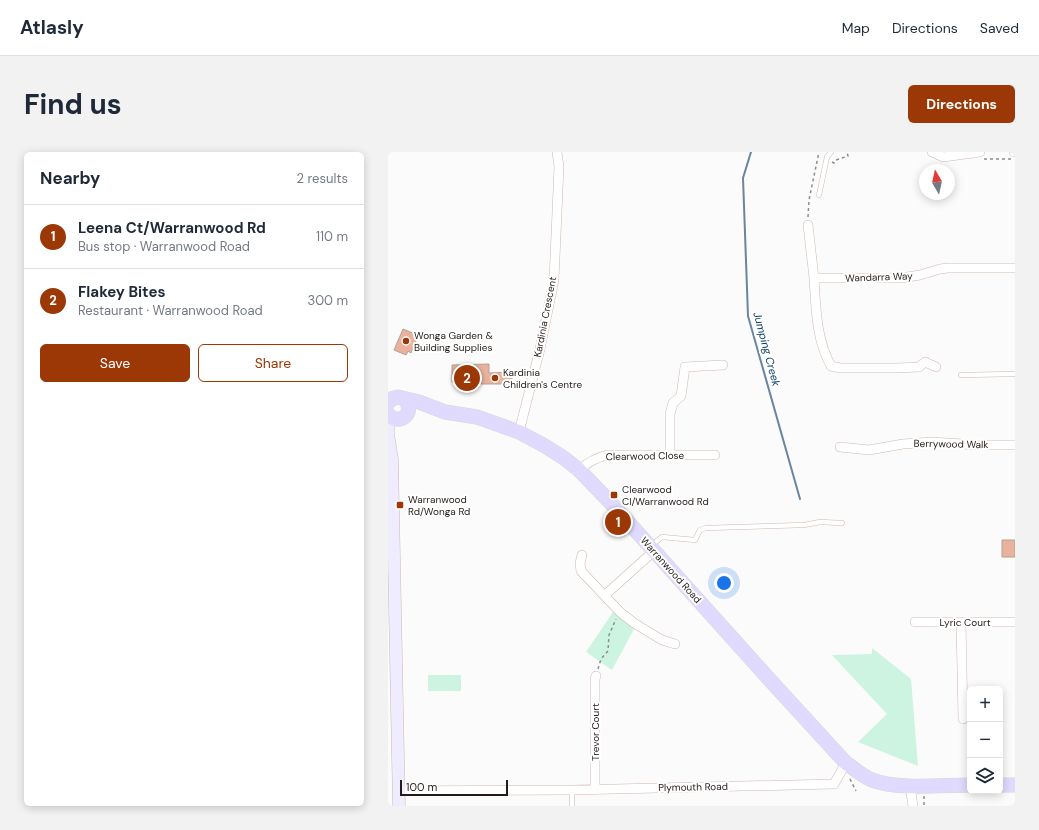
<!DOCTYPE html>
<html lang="en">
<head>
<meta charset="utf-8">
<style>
  :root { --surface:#fff; --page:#f2f2f3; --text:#1f2937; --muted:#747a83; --line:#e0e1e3; --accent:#9c3706 }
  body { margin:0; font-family:"DM Sans",sans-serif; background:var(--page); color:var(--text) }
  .controls { position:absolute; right:12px; bottom:12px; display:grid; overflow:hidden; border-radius:6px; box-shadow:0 2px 10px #0003 }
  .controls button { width:36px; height:36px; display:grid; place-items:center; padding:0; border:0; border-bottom:1px solid var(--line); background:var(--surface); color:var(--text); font:20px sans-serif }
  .compass { position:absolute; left:531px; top:12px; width:36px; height:36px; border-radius:50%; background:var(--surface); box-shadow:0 2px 10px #0003; rotate:351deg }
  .scale { position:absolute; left:12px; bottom:10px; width:108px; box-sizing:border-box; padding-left:4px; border:2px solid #231b17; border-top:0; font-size:11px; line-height:14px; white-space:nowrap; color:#231b17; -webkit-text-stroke:3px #fff; paint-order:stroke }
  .you { position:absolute; left:336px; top:431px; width:14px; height:14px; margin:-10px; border:3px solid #fff; border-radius:50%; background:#1a73e8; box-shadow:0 0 0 6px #1a73e833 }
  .badge { display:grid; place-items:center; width:26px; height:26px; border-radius:50%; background:var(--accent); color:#fff; font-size:13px; font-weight:700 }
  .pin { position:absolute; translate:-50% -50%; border:2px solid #fff; box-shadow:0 1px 4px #0006 }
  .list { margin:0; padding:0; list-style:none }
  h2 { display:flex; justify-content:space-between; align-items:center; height:52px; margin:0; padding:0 16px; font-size:17px }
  h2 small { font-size:13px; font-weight:400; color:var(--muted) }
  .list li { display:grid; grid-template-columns:26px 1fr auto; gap:12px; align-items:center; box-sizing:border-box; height:64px; padding:0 16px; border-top:1px solid var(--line) }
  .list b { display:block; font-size:15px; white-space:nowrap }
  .list p { margin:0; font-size:13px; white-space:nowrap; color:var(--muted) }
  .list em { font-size:13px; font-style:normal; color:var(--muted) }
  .actions { display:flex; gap:8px; padding:12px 16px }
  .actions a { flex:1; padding:9px 0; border:1px solid var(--accent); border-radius:6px; text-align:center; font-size:14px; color:var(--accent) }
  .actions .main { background:var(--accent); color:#fff }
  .icon { flex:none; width:22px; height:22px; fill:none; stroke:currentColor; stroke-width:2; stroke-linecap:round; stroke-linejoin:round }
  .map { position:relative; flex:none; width:627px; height:654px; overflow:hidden; border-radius:6px }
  header { display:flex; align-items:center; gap:24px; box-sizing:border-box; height:56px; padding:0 20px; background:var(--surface); border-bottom:1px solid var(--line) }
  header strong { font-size:19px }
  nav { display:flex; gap:22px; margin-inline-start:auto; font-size:14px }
  .intro { display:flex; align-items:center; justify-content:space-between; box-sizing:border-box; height:96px; padding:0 24px }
  h1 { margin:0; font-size:28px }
  .button { padding:10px 18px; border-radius:6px; background:var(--accent); color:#fff; font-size:14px; font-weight:700 }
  main { display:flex; gap:24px; padding:0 24px }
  aside { flex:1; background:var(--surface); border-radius:6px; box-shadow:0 2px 10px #0003 }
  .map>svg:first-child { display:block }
  .green { fill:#cdf4e1 }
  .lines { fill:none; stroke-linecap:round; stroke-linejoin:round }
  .stream { stroke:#6a869f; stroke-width:2 }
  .building { fill:#e9b29c; stroke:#b69f96 }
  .lane-casing { stroke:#d0b8ae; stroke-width:5.5 }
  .street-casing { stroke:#d0b8ae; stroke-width:10 }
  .secondary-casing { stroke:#d0b8ae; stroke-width:13 }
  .primary-casing { stroke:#d7d6d5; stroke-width:15 }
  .path { stroke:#908c8a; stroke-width:1.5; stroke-dasharray:3 3; stroke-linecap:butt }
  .lane { stroke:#fff; stroke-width:4.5 }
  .street { stroke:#fff; stroke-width:9 }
  .secondary { stroke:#efecff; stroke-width:12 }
  .primary { stroke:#e0dafe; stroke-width:14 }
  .poi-dot { fill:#9c3706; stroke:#fff; stroke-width:1.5 }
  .labels { text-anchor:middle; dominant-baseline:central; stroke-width:4; stroke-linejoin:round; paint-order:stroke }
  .street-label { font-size:10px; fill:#231b17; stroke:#fff }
  .poi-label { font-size:10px; fill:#231b17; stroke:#fff; text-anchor:start }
  .water-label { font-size:11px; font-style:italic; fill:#104266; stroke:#fff }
</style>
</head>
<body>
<header>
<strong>Atlasly</strong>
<nav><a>Map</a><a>Directions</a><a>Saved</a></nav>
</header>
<div class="intro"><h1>Find us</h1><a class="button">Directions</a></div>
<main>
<aside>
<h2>Nearby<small>2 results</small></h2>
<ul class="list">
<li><span class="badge">1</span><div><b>Leena Ct/Warranwood Rd</b><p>Bus stop · Warranwood Road</p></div><em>110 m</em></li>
<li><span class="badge">2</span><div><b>Flakey Bites</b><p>Restaurant · Warranwood Road</p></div><em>300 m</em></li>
</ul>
<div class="actions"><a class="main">Save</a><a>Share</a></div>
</aside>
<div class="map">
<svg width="627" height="654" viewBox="0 0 627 654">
  <rect width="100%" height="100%" fill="#fbfbfb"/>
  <path class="green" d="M225,460L246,477L224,518L198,500Z
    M484,496L523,527L530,614L470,590L499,562L444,503L484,502Z
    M40,523H73V539H40Z"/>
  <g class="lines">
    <path class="stream" d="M363,0L355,26L360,164L412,347"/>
  </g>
  <path class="building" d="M15,177L29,183V186L23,201L20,199L18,203L6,198Z
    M101,212V221L124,220V232H91V230H64V213Z
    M614,388H627V405H614Z"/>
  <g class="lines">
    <g class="lane-casing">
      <path id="lane" d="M431,43L439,5L443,0
        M573,223L627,222
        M264,393L274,385L307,388L312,378L318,376L416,373L432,370L454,371
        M184,638V654"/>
    </g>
    <g class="street-casing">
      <path id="street" d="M544,0L555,5L592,0
        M626,0H627
        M420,73L426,126
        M548,215L537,210L531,215L509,216H452L443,214C428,187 428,156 426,126H513L532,123L552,117L560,116H627
        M131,280L152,197L166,128L171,15L169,0
        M452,295L481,298L515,292L544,290L590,293H627
        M282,303V262L285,251L293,244L297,215L335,213
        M191,318C200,310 207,306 219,303H327
        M194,403L192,411L193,419L232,460L246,471L274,488L287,492
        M217,443L266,399
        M527,470H627
        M573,470L575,567
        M522,634L525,654
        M207,637V527L208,524
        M10,639L184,638L446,632L458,611"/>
    </g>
    <g class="secondary-casing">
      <path id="secondary" d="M0,263V282L4,307L11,654"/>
    </g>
    <g class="primary-casing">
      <path id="primary" d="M0,251L3,247L10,245L31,250L57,260L89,265L131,280L157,294L176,306L191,318L223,351L381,527L458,611C467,617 474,624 484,628C510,638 554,633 582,633
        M0,262C11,275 28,261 17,248
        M612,633H627"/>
    </g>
    <path class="path" d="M596,7H623
      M444,10L446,11L448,8L460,4L459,0
      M420,65L421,48L431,0
      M210,517L213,507L220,499L221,483L228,467
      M462,627L468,639
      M536,644V654"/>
    <use href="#lane" class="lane"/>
    <use href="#street" class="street"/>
    <use href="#secondary" class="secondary"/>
    <use href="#primary" class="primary"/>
  </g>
  <g class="poi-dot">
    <circle cx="18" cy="189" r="4"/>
    <circle cx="107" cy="226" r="4"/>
    <rect x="222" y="339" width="8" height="8" rx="2"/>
    <rect x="8" y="349" width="8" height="8" rx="2"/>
  </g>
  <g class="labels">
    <g class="street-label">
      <text transform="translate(491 125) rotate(-2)">Wandarra Way</text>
      <text transform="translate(157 165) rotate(-79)">Kardinia Crescent</text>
      <text transform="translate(563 292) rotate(1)">Berrywood Walk</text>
      <text transform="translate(257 304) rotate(-1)">Clearwood Close</text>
      <text transform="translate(283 418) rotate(48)">Warranwood Road</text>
      <text x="577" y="470">Lyric Court</text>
      <text transform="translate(207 580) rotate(-90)">Trevor Court</text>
      <text transform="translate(305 635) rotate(-1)">Plymouth Road</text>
    </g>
    <g class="poi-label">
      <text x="26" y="183">Wonga Garden &amp;<tspan x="26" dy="12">Building Supplies</tspan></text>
      <text x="115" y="220">Kardinia<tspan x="115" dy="12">Children's Centre</tspan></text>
      <text x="234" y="337">Clearwood<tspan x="234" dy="12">Cl/Warranwood Rd</tspan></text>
      <text x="20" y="347">Warranwood<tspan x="20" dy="12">Rd/Wonga Rd</tspan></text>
    </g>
    <g class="water-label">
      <text transform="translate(379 197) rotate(75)">Jumping Creek</text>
    </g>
  </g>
</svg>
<div class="controls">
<button>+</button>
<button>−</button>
<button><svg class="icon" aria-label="layers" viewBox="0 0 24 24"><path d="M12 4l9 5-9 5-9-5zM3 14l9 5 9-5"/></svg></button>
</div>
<svg class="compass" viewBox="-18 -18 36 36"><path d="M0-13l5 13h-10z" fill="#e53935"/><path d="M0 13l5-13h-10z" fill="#747a83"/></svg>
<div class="scale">100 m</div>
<div class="you"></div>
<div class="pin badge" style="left:230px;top:370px">1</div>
<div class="pin badge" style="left:79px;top:226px">2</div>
</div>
</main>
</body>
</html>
